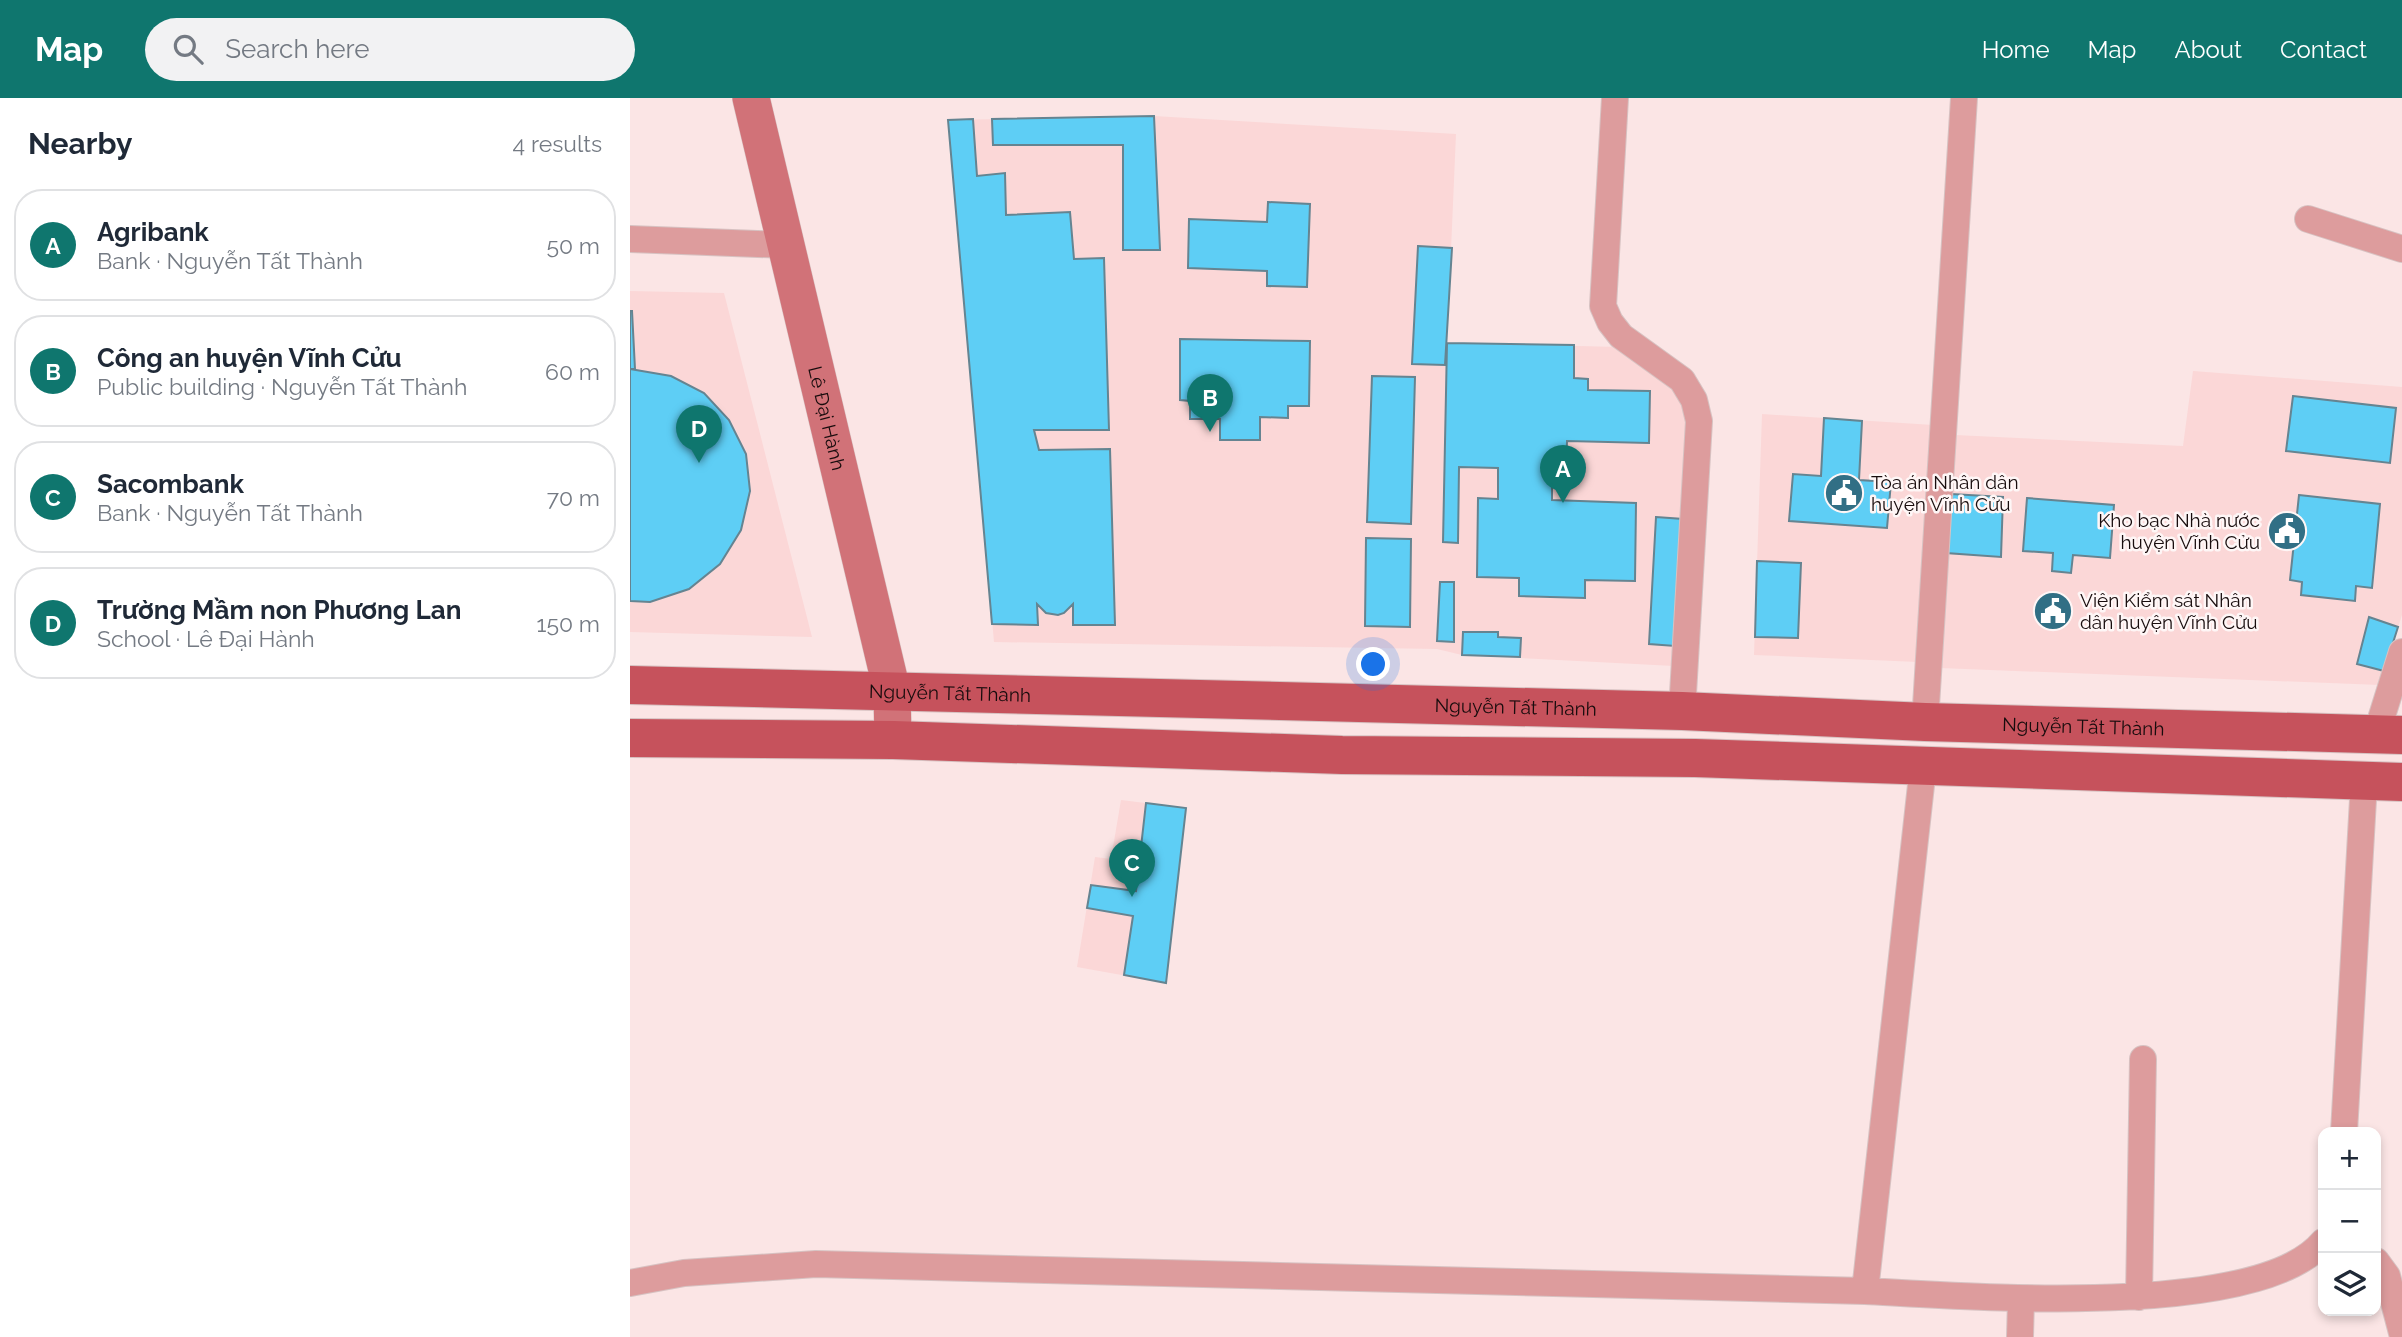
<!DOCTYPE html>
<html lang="en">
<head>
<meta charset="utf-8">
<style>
  :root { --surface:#fff; --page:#f2f2f3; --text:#1f2937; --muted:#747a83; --line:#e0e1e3; --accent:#0f766e }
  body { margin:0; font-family:Raleway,sans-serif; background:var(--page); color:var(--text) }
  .controls { position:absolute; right:21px; bottom:21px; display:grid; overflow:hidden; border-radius:14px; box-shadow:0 4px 10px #0003 }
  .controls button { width:63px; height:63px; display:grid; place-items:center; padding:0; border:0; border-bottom:2px solid var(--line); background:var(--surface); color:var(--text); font:35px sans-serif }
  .you { position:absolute; left:744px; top:567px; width:24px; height:24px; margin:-18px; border:5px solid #fff; border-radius:50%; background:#1a73e8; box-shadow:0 0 0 10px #1a73e833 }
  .badge { display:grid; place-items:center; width:46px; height:46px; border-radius:50%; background:var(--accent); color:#fff; font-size:23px; font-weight:700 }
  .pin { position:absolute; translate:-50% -58px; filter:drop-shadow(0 2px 4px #0008) }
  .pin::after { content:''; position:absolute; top:37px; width:24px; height:21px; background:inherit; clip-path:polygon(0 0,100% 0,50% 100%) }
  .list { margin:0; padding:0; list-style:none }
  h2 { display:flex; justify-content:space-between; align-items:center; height:91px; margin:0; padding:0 28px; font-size:30px }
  h2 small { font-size:23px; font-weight:400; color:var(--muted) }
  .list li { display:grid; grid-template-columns:46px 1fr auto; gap:21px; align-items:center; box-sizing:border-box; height:112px; margin:0 14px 14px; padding:0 14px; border:2px solid var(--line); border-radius:28px }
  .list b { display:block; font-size:26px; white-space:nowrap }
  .list p { margin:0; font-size:23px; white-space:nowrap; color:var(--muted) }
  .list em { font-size:23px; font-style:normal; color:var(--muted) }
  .icon { flex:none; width:38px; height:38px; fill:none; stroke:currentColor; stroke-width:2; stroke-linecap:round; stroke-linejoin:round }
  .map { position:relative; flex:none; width:1772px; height:1239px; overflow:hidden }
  header { display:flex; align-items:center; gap:42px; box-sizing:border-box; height:98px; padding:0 35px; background:var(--accent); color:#fff }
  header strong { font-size:33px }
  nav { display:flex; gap:38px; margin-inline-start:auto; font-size:24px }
  .search { width:490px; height:63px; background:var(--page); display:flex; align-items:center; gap:18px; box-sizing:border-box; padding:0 24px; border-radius:38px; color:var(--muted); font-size:26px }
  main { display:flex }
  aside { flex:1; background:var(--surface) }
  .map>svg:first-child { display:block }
  .built { fill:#fbd7d7 }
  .building { fill:#5ecef5; stroke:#658491; stroke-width:2 }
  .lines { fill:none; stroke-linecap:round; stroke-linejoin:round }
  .minor-casing { stroke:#d7c2c2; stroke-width:28 }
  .secondary-casing { stroke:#d7c2c2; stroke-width:38 }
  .primary-casing { stroke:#d7c2c2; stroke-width:40 }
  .minor { stroke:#dd9c9d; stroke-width:26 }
  .secondary { stroke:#d17278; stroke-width:37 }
  .primary { stroke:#c6525c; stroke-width:38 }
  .labels { text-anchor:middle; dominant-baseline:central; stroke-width:5; stroke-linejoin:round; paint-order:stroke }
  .street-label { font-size:19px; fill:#180c0d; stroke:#fef6f6 }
  .poi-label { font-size:19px; fill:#180c0d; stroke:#fef6f6; text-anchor:start }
</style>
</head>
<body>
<header>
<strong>Map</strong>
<div class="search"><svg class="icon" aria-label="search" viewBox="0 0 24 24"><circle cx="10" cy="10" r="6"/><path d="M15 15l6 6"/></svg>Search here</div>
<nav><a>Home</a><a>Map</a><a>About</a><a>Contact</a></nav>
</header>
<main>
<aside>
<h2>Nearby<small>4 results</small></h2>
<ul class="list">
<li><span class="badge">A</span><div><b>Agribank</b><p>Bank · Nguyễn Tất Thành</p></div><em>50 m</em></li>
<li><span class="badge">B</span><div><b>Công an huyện Vĩnh Cửu</b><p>Public building · Nguyễn Tất Thành</p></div><em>60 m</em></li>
<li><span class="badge">C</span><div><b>Sacombank</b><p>Bank · Nguyễn Tất Thành</p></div><em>70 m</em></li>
<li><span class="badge">D</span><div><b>Trường Mầm non Phương Lan</b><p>School · Lê Đại Hành</p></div><em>150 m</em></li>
</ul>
</aside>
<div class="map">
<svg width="1772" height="1239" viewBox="0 0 1772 1239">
  <rect width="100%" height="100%" fill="#fbe5e5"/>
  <path class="built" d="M524,18L826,36L817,245L990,249L1041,287L1054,306L1058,325L1044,568L832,557L807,551L364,544L318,22Z
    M0,193L94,195L182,539L0,534Z
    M1563,273L1772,289V517L1750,587L1310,570L1325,337L1553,348Z
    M1132,316L1303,327L1288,564L1124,557Z
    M491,702L556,710L536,885L447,869L465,759L481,761Z"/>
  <path class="building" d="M524,18L530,152H493V47H363L362,21Z
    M343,21L347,78L375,75L376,117L440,114L444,161L474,160L479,332H404L409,352L480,351L485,527H443V506L434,515L428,517L416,515L407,506L408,527L362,526L318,22Z
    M638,104L680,106L677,189L637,188V173L558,170L559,121L637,124Z
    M788,148L822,150L815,267L782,266Z
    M0,213H2L5,271H0Z
    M550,241L680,243L679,308H658V320L630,319V342H590V321H560V303L550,302Z
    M817,245L944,247V280L958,281V292L1020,293L1019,345L937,343L936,371H922V402L1006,405L1005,483L955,482V500L889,498V480L847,479L848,400L868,401V370L829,369L828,445L813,444Z
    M0,271L41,278L74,295L99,322L116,356L120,393L111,432L90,466L59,491L20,504L0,503Z
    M742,278L785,279L781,426L737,424Z
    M1663,298L1766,310L1760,365L1656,353Z
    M1194,320L1232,323L1229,382L1261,384L1257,430L1159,423L1163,376L1191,378Z
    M1321,396L1373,399L1371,459L1316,455Z
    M1669,397L1750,406L1742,490L1726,488L1725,503L1671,497L1672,484L1660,482Z
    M1397,400L1484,407L1480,460L1443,457L1441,475L1422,473L1423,455L1393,453Z
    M1026,419L1053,421L1045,548L1019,546Z
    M736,440L781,441L780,529L735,528Z
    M1127,463L1171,465L1168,540L1125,539Z
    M810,484H824V544L807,543Z
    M1739,519L1768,529L1754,573L1727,566Z
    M833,534H868V539L891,540L890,559L832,557Z
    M516,705L556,710L536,885L494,877L503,818L457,810L461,787L506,793Z"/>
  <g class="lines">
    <g class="minor-casing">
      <path id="minor" d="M985,0L973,208L980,224L991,238L1052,282L1064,302L1069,323L1052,613
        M1678,121L1772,151
        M0,141L156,147
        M1295,624L1334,0
        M1746,637L1772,554
        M1714,1034L1734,684
        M1746,1163L1757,1178L1772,1235
        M0,1185L54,1175L186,1166L1235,1193C1334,1198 1627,1222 1693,1144
        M1235,1193L1293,669
        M1509,1199L1513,961
        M1390,1239L1391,1201"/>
    </g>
    <g class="secondary-casing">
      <g id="secondary">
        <path id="s1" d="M121,0L262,593L263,642"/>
      </g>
    </g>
    <g class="primary-casing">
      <g id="primary">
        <path id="s2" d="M0,587L1052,613L1295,624L1772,637"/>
        <path d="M0,640L263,642L712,657L1065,660L1772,684"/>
      </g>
    </g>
    <use href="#minor" class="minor"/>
    <use href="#secondary" class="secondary"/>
    <use href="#primary" class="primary"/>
  </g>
  <defs>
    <g id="civic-disc" transform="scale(2.0125)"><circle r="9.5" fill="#316f85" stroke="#fef6f6"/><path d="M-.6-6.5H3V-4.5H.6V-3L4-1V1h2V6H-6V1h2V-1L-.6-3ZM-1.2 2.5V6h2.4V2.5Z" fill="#fff"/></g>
  </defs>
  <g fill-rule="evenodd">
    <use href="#civic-disc" x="1214" y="395"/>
    <use href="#civic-disc" x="1657" y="433"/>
    <use href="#civic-disc" x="1423" y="513"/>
  </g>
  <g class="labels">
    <g class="street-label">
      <text stroke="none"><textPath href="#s1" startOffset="329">Lê Đại Hành</textPath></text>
      <text stroke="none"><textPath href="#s2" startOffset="320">Nguyễn Tất Thành</textPath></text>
      <text stroke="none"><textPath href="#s2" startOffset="886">Nguyễn Tất Thành</textPath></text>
      <text stroke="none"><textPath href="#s2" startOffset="1454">Nguyễn Tất Thành</textPath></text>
    </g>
    <g class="poi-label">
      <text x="1241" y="384">Tòa án Nhân dân<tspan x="1241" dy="22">huyện Vĩnh Cửu</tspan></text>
      <text x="1630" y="422" text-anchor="end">Kho bạc Nhà nước<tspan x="1630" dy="22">huyện Vĩnh Cửu</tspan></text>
      <text x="1450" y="502">Viện Kiểm sát Nhân<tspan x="1450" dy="22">dân huyện Vĩnh Cửu</tspan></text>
    </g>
  </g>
</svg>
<div class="controls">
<button>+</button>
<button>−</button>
<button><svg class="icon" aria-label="layers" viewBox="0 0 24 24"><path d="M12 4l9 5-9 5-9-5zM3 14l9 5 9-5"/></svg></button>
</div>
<div class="you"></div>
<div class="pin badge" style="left:933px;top:405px">A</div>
<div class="pin badge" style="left:580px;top:334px">B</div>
<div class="pin badge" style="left:502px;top:799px">C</div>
<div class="pin badge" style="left:69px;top:365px">D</div>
</div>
</main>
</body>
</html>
